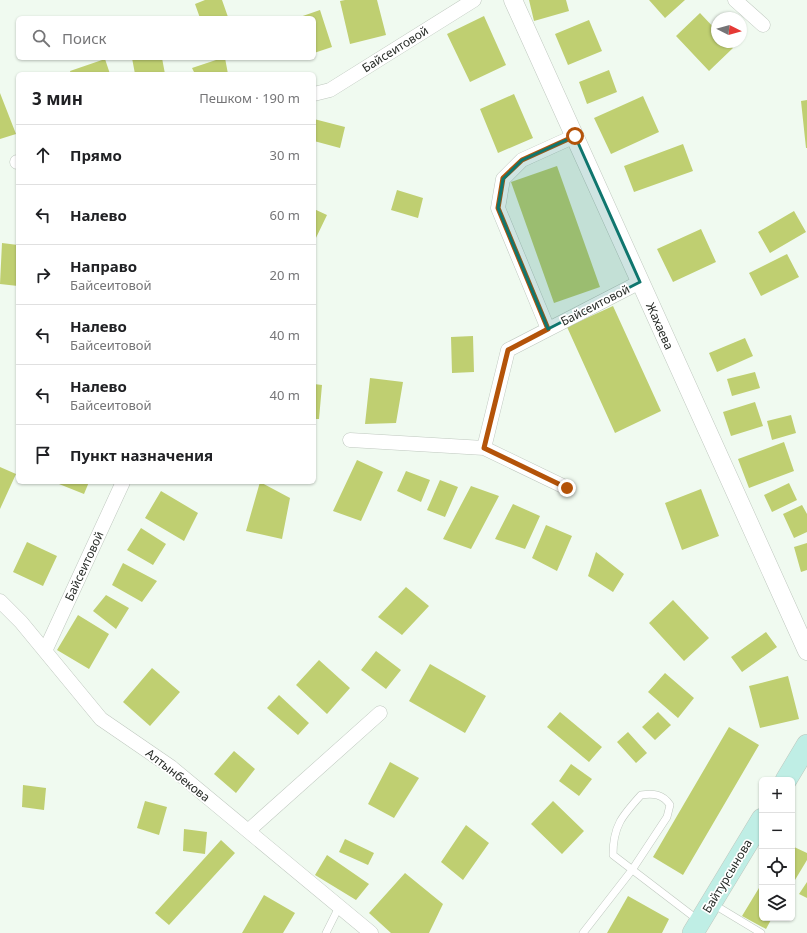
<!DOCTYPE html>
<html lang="ru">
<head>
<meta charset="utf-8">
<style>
  :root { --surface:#fff; --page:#f6f6f6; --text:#202124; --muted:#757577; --line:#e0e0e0 }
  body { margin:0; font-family:"Noto Sans",sans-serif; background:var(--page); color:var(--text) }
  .controls { position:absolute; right:12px; bottom:12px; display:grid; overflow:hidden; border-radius:6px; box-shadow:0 1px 3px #0004 }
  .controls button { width:36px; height:36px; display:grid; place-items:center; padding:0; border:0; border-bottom:1px solid var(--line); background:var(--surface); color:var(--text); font:20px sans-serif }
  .compass { position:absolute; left:711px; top:12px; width:36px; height:36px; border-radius:50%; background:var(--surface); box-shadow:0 1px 3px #0004; rotate:96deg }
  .stop { position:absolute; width:12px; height:12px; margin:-9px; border:3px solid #b45309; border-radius:50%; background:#fff }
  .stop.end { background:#b45309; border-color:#fff; box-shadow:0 1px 4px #0008 }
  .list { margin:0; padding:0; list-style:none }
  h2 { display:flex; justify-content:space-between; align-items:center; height:52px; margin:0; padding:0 16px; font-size:17px }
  h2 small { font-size:13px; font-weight:400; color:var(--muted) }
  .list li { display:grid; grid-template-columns:26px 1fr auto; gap:12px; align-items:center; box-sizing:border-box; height:60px; padding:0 16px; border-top:1px solid var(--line) }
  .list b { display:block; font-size:15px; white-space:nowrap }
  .list p { margin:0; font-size:13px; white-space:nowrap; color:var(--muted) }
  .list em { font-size:13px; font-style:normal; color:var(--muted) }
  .icon { flex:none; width:22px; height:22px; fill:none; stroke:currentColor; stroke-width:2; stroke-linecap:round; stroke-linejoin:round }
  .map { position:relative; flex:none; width:807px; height:933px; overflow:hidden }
  .search { position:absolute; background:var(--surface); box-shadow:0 1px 3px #0004; left:16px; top:16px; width:300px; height:44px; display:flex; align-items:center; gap:10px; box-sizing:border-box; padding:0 14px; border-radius:6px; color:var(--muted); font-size:15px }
  .panel { position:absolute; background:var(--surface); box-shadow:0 1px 3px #0004; left:16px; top:72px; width:300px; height:412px; border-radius:6px }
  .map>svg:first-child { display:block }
  .building { fill:#bfcf71 }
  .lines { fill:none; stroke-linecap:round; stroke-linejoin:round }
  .service-casing { stroke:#bfc8bf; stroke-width:8 }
  .minor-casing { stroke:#bfc8bf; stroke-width:15 }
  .tertiary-casing { stroke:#bfc8bf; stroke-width:19 }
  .secondary-casing { stroke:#bfc8bf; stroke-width:22 }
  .service { stroke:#fff; stroke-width:7 }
  .minor { stroke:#fff; stroke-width:14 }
  .tertiary { stroke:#fff; stroke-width:18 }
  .secondary { stroke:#bfeee5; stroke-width:21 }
  .route { stroke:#b45309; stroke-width:5 }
  .marked { fill:#0f766e; fill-opacity:0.2; stroke:#0f766e; stroke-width:3; stroke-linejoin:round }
  .labels { text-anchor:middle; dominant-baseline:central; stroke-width:3.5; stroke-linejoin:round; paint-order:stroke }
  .street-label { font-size:12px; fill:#292d29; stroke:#fff }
</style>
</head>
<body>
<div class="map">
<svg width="807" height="933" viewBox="0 0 807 933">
  <rect width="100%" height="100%" fill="#f0faf0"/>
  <path class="building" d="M205,0H222L228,17L200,18L195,4Z
    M345,0H377L386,35L350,44L340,1Z
    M529,0H566L569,11L534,21Z
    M649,0H685L665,18Z
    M320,10L332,47L314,53V18H297Z
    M700,13L717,31V42H727L733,48L709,71L676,36Z
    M484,16L506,65L470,82L447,34Z
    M589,20L602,51L568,65L555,34Z
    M132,58H162L165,74H135Z
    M222,58H225L228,74H195L192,68Z
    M105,59L110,74H71L70,71Z
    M609,70L617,92L587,104L579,82Z
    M0,93L16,134L0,139Z
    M514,94L533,138L498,153L480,109Z
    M643,96L659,132L611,154L594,118Z
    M807,100V148H806L801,101Z
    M314,119L345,127L340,148L314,141Z
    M683,144L693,171L634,192L624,166Z
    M557,166L600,287L554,303L511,182Z
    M397,190L423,198L418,218L391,210Z
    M314,209L327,215L314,242Z
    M794,211L806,232L770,253L758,232Z
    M701,229L716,262L673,282L657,249Z
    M2,243L18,245V286L0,284Z
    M787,254L799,277L761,296L749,273Z
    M613,306L661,411L615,433L567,327Z
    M473,336L474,372L452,373L451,337Z
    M745,338L753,356L717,372L709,353Z
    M755,372L760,388L732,396L727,379Z
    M370,378L403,382L396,423L365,424Z
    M314,384L322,385L319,419H314Z
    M755,402L763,426L731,436L723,412Z
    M791,415L796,433L772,440L767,421Z
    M784,442L794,471L749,488L738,459Z
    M357,460L383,472L361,521L333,511Z
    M0,467L16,474L0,509Z
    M406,471L430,480L421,502L397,491Z
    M440,480L458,487L445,517L427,510Z
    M54,482H89L84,494Z
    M260,482L290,498L282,539L246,531Z
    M789,483L797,500L772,512L764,495Z
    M471,486L499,496L471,549L443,539Z
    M701,489L719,536L682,550L665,503Z
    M161,491L198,513L184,541L145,518Z
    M513,504L540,516L525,549L495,539Z
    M802,505L807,514V532L794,538L783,514Z
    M546,525L572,536L557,571L532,558Z
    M141,528L166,544L153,565L127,550Z
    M27,542L57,556L43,586L13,572Z
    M807,543V570L801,572L794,547Z
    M596,552L624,574L613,592L588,576Z
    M123,563L157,581L142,602L112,585Z
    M406,587L429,606L402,635L378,617Z
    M106,595L129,608L116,629L93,611Z
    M673,600L709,638L684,661L649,623Z
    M78,615L109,634L89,669L57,650Z
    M766,632L777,647L742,672L731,657Z
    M376,651L401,670L386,689L361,670Z
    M319,660L350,688L327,714L296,685Z
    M430,664L486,696L465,733L409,701Z
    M152,668L180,692L150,726L123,702Z
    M665,673L694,698L678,718L648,692Z
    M788,676L799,719L760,728L749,686Z
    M279,695L309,723L298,735L267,708Z
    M560,712L602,747L589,762L547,727Z
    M658,712L671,725L655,740L642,727Z
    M729,727L759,745L683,875L653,857Z
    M628,732L647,753L636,763L617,742Z
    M234,751L255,769L236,793L214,774Z
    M390,762L419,778L394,818L368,804Z
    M571,764L592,779L579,796L559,781Z
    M23,785L46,788L44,810L22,807Z
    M145,801L167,807L159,835L137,828Z
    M553,801L584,831L562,854L531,824Z
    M466,825L489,843L463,880L441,862Z
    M184,829L207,832L205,854L183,851Z
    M345,839L374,853L368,865L339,852Z
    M221,840L235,853L169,925L155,913Z
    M792,846L807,853V860L792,885Z
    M327,855L369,884L356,900L315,875Z
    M405,873L443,904L429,933H391L369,913Z
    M807,882V898L799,894Z
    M762,883V918H772L766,929L742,916Z
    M264,895L295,913L283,933H242Z
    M628,896L669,919L662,933H607Z"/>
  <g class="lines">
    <g class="service-casing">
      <path id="service" d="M713,904L761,933
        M326,933L339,907
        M583,933L632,870L667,817L670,805C663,794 653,793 641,795C622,816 613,826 613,855L698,920"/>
    </g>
    <g class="minor-casing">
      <path id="minor" d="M735,0L763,25
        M314,94L330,90L474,0
        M17,162H18
        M548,329L498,208L503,179L522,160L575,136
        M350,440L484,448
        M567,488L484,448L508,350L640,282
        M0,601L21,622L101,719L171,767L371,933
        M45,651L123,482
        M248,831L380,713"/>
    </g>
    <g class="tertiary-casing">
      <path id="tertiary" d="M513,0L807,651"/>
    </g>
    <g class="secondary-casing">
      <path id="secondary" d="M786,780L807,745
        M693,933L762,819"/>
    </g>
    <use href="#service" class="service"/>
    <use href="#minor" class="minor"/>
    <use href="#tertiary" class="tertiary"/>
    <use href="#secondary" class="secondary"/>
  </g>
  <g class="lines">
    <path class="route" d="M567,488L484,448L508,350L548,329L498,208L503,178L522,160L575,136"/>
  </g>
  <path class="marked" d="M575,136L640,282L548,329L498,208L503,179L522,160Z"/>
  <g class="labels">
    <g class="street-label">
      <text transform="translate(395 49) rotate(-32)">Байсеитовой</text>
      <text transform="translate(595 305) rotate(-27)">Байсеитовой</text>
      <text transform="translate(660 326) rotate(66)">Жахаева</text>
      <text transform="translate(84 566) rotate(-65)">Байсеитовой</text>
      <text transform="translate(178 775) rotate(38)">Алтынбекова</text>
      <text transform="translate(727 876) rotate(-59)">Байтурсынова</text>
    </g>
  </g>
</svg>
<div class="controls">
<button>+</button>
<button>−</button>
<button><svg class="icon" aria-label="locate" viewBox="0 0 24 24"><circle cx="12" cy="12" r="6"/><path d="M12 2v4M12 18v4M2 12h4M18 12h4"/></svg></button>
<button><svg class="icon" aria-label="layers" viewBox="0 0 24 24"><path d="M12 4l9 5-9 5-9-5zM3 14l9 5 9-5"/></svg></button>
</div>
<svg class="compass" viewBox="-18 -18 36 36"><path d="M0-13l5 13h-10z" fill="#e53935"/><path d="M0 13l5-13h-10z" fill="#757577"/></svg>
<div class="stop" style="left:575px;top:136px"></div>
<div class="stop end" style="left:567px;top:488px"></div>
<div class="search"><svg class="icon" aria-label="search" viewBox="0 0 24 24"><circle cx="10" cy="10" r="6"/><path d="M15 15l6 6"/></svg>Поиск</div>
<section class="panel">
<h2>3 мин<small>Пешком · 190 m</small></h2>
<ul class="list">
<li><svg class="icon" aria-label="ahead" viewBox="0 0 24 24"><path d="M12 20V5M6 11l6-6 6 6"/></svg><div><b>Прямо</b></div><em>30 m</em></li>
<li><svg class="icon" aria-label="left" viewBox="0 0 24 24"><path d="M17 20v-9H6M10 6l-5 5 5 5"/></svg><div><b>Налево</b></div><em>60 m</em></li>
<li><svg class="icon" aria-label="right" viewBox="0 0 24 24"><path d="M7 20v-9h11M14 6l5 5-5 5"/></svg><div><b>Направо</b><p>Байсеитовой</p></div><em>20 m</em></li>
<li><svg class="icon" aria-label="left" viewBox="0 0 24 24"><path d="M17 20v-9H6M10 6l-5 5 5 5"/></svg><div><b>Налево</b><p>Байсеитовой</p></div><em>40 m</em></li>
<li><svg class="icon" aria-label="left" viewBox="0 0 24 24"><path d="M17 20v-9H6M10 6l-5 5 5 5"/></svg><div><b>Налево</b><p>Байсеитовой</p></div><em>40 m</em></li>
<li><svg class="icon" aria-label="arrive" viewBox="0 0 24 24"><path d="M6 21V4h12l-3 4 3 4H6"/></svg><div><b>Пункт назначения</b></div></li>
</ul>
</section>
</div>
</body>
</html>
